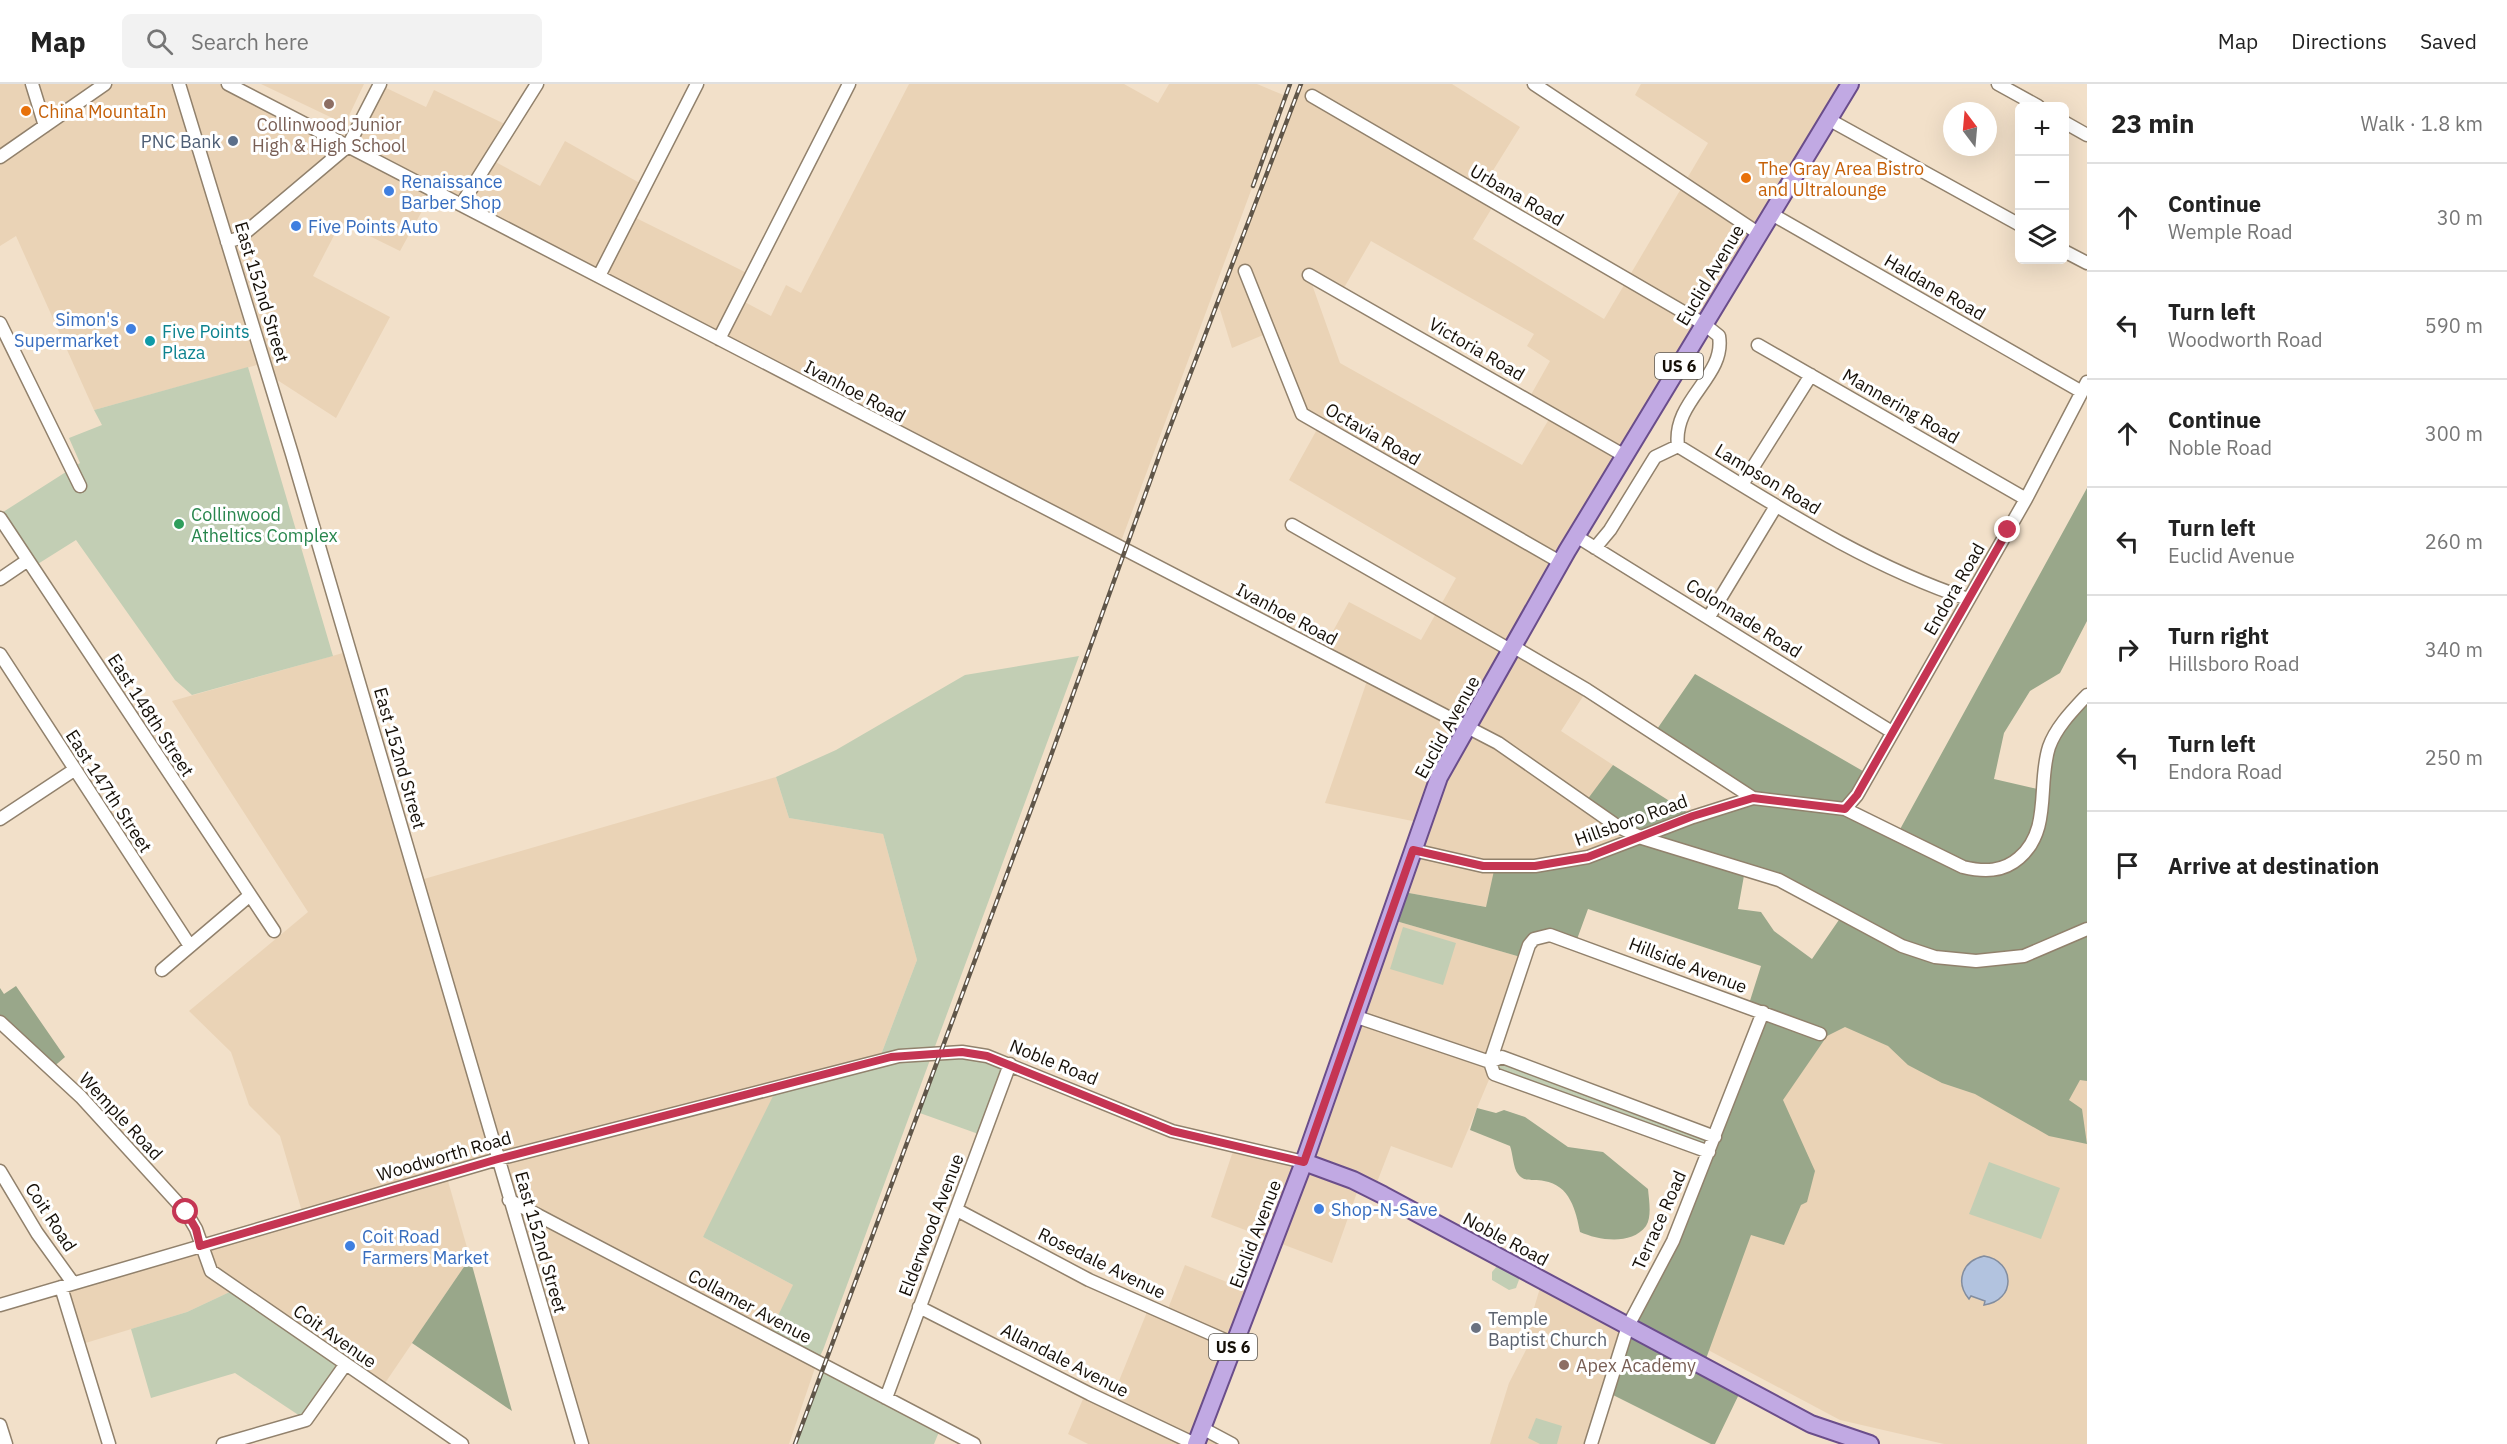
<!DOCTYPE html>
<html lang="en">
<head>
<meta charset="utf-8">
<style>
  :root { --surface:#fff; --page:#f2f2f2; --text:#222; --muted:#767676; --line:#e0e0e0 }
  body { margin:0; font-family:"IBM Plex Sans",sans-serif; background:var(--page); color:var(--text) }
  .controls { position:absolute; right:18px; top:18px; display:grid; overflow:hidden; border-radius:9px; box-shadow:0 6px 24px #0002 }
  .controls button { width:54px; height:54px; display:grid; place-items:center; padding:0; border:0; border-bottom:2px solid var(--line); background:var(--surface); color:var(--text); font:30px sans-serif }
  .compass { position:absolute; left:1943px; top:18px; width:54px; height:54px; border-radius:50%; background:var(--surface); box-shadow:0 6px 24px #0002; rotate:344deg }
  .stop { position:absolute; width:18px; height:18px; margin:-14px; border:4px solid #c53553; border-radius:50%; background:#fff }
  .stop.end { background:#c53553; border-color:#fff; box-shadow:0 2px 6px #0008 }
  .list { margin:0; padding:0; list-style:none }
  h2 { display:flex; justify-content:space-between; align-items:center; height:78px; margin:0; padding:0 24px; font-size:26px }
  h2 small { font-size:20px; font-weight:400; color:var(--muted) }
  .list li { display:grid; grid-template-columns:39px 1fr auto; gap:18px; align-items:center; box-sizing:border-box; height:108px; padding:0 24px; border-top:2px solid var(--line) }
  .list b { display:block; font-size:22px; white-space:nowrap }
  .list p { margin:0; font-size:20px; white-space:nowrap; color:var(--muted) }
  .list em { font-size:20px; font-style:normal; color:var(--muted) }
  .icon { flex:none; width:33px; height:33px; fill:none; stroke:currentColor; stroke-width:2; stroke-linecap:round; stroke-linejoin:round }
  .map { position:relative; flex:none; width:2087px; height:1360px; overflow:hidden }
  header { display:flex; align-items:center; gap:36px; box-sizing:border-box; height:84px; padding:0 30px; background:var(--surface); border-bottom:2px solid var(--line) }
  header strong { font-size:28px }
  nav { display:flex; gap:33px; margin-inline-start:auto; font-size:21px }
  .search { width:420px; height:54px; background:var(--page); display:flex; align-items:center; gap:15px; box-sizing:border-box; padding:0 21px; border-radius:9px; color:var(--muted); font-size:22px }
  main { display:flex }
  aside { flex:1; background:var(--surface) }
  .map>svg:first-child { display:block }
  .built { fill:#ead3b6; fill-rule:evenodd }
  .green { fill:#c2ceb4 }
  .forest { fill:#99a78a; fill-rule:evenodd }
  .water { fill:#b2c3df; stroke:#838d9e; stroke-width:1.5 }
  .lines { fill:none; stroke-linecap:round; stroke-linejoin:round }
  .minor-casing { stroke:#91816c; stroke-width:15 }
  .major-casing { stroke:#6a4d8a; stroke-width:20 }
  .minor { stroke:#fff; stroke-width:12 }
  .major { stroke:#c1a9e3; stroke-width:16 }
  .rail-casing { stroke:#605649; stroke-width:4.5 }
  .rail { stroke:#fff; stroke-width:2; stroke-dasharray:7; stroke-linecap:butt }
  .route { stroke:#c53553; stroke-width:8 }
  .education-dot { fill:#8d6e63; stroke:#fff; stroke-width:2 }
  .food-dot { fill:#e8710a; stroke:#fff; stroke-width:2 }
  .service-dot { fill:#5c6f8a; stroke:#fff; stroke-width:2 }
  .shop-dot { fill:#3f7fe0; stroke:#fff; stroke-width:2 }
  .culture-dot { fill:#0f9aa8; stroke:#fff; stroke-width:2 }
  .leisure-dot { fill:#2e9e5b; stroke:#fff; stroke-width:2 }
  .worship-dot { fill:#6b7280; stroke:#fff; stroke-width:2 }
  .labels { text-anchor:middle; dominant-baseline:central; stroke-width:6; stroke-linejoin:round; paint-order:stroke }
  .shield { fill:#fff; stroke:#5b5751; stroke-width:1.5 }
  .shield-label { font-size:16px; font-weight:bold; fill:#150f07 }
  .food-label { font-size:18px; fill:#c56008; stroke:#fff; text-anchor:start }
  .education-label { font-size:18px; fill:#785e54; stroke:#fff }
  .service-label { font-size:18px; fill:#4e5e75; stroke:#fff; text-anchor:end }
  .shop-label { font-size:18px; fill:#366cbe; stroke:#fff; text-anchor:start }
  .street-label { font-size:18px; fill:#150f07; stroke:#fff }
  .culture-label { font-size:18px; fill:#0d838f; stroke:#fff; text-anchor:start }
  .leisure-label { font-size:18px; fill:#27864d; stroke:#fff; text-anchor:start }
  .worship-label { font-size:18px; fill:#5b616d; stroke:#fff; text-anchor:start }
</style>
</head>
<body>
<header>
<strong>Map</strong>
<div class="search"><svg class="icon" aria-label="search" viewBox="0 0 24 24"><circle cx="10" cy="10" r="6"/><path d="M15 15l6 6"/></svg>Search here</div>
<nav><a>Map</a><a>Directions</a><a>Saved</a></nav>
</header>
<main>
<div class="map">
<svg width="2087" height="1360" viewBox="0 0 2087 1360">
  <rect width="100%" height="100%" fill="#f2e0c9"/>
  <path class="built" d="M0,0H228L348,62L380,1L426,23L434,6L511,43L490,75L540,102L565,57L645,102L630,131L751,191L739,215L771,232L786,201L801,209L909,0H1124L1158,19L1169,0H1257L1286,12L1119,463L433,107L400,167L341,138L313,192L390,233L336,334L268,290L264,279L94,326L16,152L0,162Z
    M261,0H364L345,40Z
    M1301,0H1452L1520,43L1479,109L1495,119L1473,155L1604,235L1708,59L1635,11L1641,0H1850L1514,563L1587,606L1561,647L1613,681L1585,720L1642,754L1487,823L1398,807L1422,739L1325,719L1368,594L1321,569L1349,518L1421,556L1456,494L1289,396L1320,340L1302,330L1268,249L1232,264L1218,219ZM1371,157L1534,250L1527,262L1550,277L1528,316L1552,330L1522,381L1340,279L1309,192L1341,209Z
    M350,567L417,797L776,693L789,734L883,750L917,876L879,976L703,1153L793,1201L817,1278L789,1360H582L498,1075L446,1090L470,1174L381,1305L236,1205L187,1228L79,1261L61,1203L303,1131L280,1052L249,1021L231,968L189,927L308,828L172,617Z
    M1389,835L1524,874L1493,986L1452,1084L1391,1062L1374,1106L1360,1100L1332,1179L1211,1133L1235,1061L1303,1078Z
    M2087,892V1360H1944L1840,1336L1648,1234L1769,945L1855,900Z
    M1185,1181L1254,1209L1202,1344L1232,1360H1088L1068,1350L1086,1308L1110,1319L1149,1223L1166,1230Z
    M1540,1204L1616,1245L1619,1250L1584,1360H1490L1509,1299L1527,1264L1531,1234Z"/>
  <path class="green" d="M248,283L333,572L192,611L175,596L76,456L33,483L0,430L80,379L69,354L102,341L94,326Z
    M1079,572L823,1266L817,1278L768,1252L793,1201L703,1153L777,1004L879,976L917,876L883,750L789,734L776,693L836,666L965,591Z
    M1403,843L1456,859L1443,901L1390,885Z
    M938,969L1010,980L984,1052L917,1028Z
    M1502,973L1715,1053L1709,1068L1494,990L1490,978Z
    M1989,1078L2060,1104L2041,1155L1969,1130Z
    M1498,1181L1520,1193L1516,1204L1509,1206L1492,1196V1188Z
    M236,1205L345,1281L306,1336L235,1289L151,1314L131,1245L187,1228Z
    M824,1281L941,1343L934,1360H795Z
    M1536,1334L1562,1342L1557,1360H1540L1528,1354Z"/>
  <path class="forest" d="M2087,404V537L2060,589L2030,607L2004,649L1994,695L2042,706L2050,660L2087,611V997L2080,996L2069,1016L2082,1025L2087,1060L2049,1052L1975,1010L1942,999L1908,981L1888,962L1845,943L1827,952L1783,1016L1815,1087L1807,1118L1801,1121L1784,1161L1751,1151L1703,1283L1742,1304L1715,1360H1711L1607,1308L1628,1242L1673,1157L1763,929L1748,923L1761,882L1588,825L1576,858L1542,851L1524,874L1389,835L1398,807L1486,823L1495,782H1535L1641,755L1584,720L1613,681L1693,732L1752,714L1653,651L1695,590L1868,690L1845,725L1898,749ZM1745,786L1843,830L1812,875L1774,847L1761,828L1738,825Z
    M16,902L65,973L51,985L0,938V904L4,910Z
    M1477,1024L1496,1029L1504,1026L1525,1033L1568,1063L1603,1068L1648,1105C1649,1116 1652,1133 1646,1142C1631,1162 1598,1156 1580,1148C1576,1127 1570,1101 1544,1097C1536,1095 1524,1099 1518,1090C1513,1084 1513,1070 1510,1062L1470,1046Z
    M470,1174L512,1327L412,1259Z"/>
  <path class="water" d="M1984,1172C2016,1177 2016,1217 1984,1221L1985,1217L1971,1212L1969,1215C1955,1198 1962,1177 1984,1172Z"/>
  <g class="lines">
    <g class="minor-casing">
      <path id="minor" d="M32,0L45,42
        M179,0L292,370L582,1360
        M228,0L1498,659L1617,742L1642,754L1779,796L1902,862L1935,873L1976,877L2024,872L2087,845
        M1534,0L1758,149
        M1998,0L2038,22
        M1312,12L1704,240L1719,252C1726,293 1672,316 1678,362C1772,419 1863,480 1968,515
        M1828,35L2020,141
        M2064,38L2087,51
        M0,73L105,0
        M461,121L537,0
        M1770,129L2082,308
        M227,158L239,154L348,62L380,0
        M2064,167L2087,179
        M1245,187L1302,330L1560,478
        M1309,191L1625,372
        M599,192L697,0
        M0,239L80,402
        M719,255L849,0
        M1758,261L2026,415
        M1743,399L1811,291
        M0,434L274,847
        M1292,441L1512,567
        M1576,452L1892,648
        M1595,464L1610,446L1655,373L1678,362
        M0,495L28,476
        M1709,533L1776,422
        M1514,563L1587,606L1753,714
        M0,570L190,862
        M1845,725L1857,711L2026,415L2087,298
        M0,735L74,686
        M1413,766L1483,782H1535L1588,773L1693,733L1753,714L1845,725L1963,783C1984,788 2003,788 2019,774C2052,746 2037,700 2049,663C2056,643 2073,626 2087,611
        M162,886L249,812
        M1354,932L1490,978L1529,861L1534,855L1550,851L1820,950
        M0,938L81,1013L186,1128L196,1145L211,1187L462,1360
        M1709,1068L1494,990L1490,978L1502,973L1715,1053
        M0,1087L37,1149L73,1199
        M509,1116L974,1360
        M957,1126L1089,1196L1234,1260
        M61,1203L109,1360
        M0,1221L498,1075L899,972L962,968L987,972L1172,1047L1304,1078
        M919,1223L1090,1310L1195,1360
        M886,1314L1010,980
        M0,1341L6,1360
        M1202,1344L1232,1360
        M223,1360L306,1336L345,1281
        M1591,1360L1628,1242L1673,1157L1763,928"/>
    </g>
    <g class="major-casing">
      <path id="major" d="M1304,1078L1353,1096L1383,1111L1811,1340L1870,1360
        M1196,1360L1304,1078L1439,693L1567,467L1850,0"/>
    </g>
    <use href="#minor" class="minor"/>
    <use href="#major" class="major"/>
    <g class="rail-casing">
      <path id="rail" d="M1253,102L1290,0
        M795,1360L1049,677L1162,364L1301,0"/>
    </g>
    <use href="#rail" class="rail"/>
  </g>
  <g class="lines">
    <path class="route" d="M186,1128L196,1145L200,1162L498,1075L891,973L962,968L987,972L1172,1047L1304,1078L1413,766L1483,782H1535L1588,773L1693,732L1753,714L1845,725L1857,711L2008,446"/>
  </g>
  <g class="education-dot">
    <circle cx="329" cy="20" r="6"/>
    <circle cx="1564" cy="1281" r="6"/>
  </g>
  <g class="food-dot">
    <circle cx="26" cy="27" r="6"/>
    <circle cx="1746" cy="94" r="6"/>
  </g>
  <circle class="service-dot" cx="233" cy="57" r="6"/>
  <g class="shop-dot">
    <circle cx="389" cy="107" r="6"/>
    <circle cx="296" cy="142" r="6"/>
    <circle cx="131" cy="245" r="6"/>
    <circle cx="1319" cy="1125" r="6"/>
    <circle cx="350" cy="1162" r="6"/>
  </g>
  <circle class="culture-dot" cx="150" cy="257" r="6"/>
  <circle class="leisure-dot" cx="179" cy="440" r="6"/>
  <circle class="worship-dot" cx="1476" cy="1244" r="6"/>
  <g class="labels">
    <g class="shield">
      <rect x="1655" y="269" width="48" height="26" rx="4.5"/>
      <rect x="1209" y="1250" width="48" height="26" rx="4.5"/>
    </g>
    <g class="shield-label">
      <text x="1679" y="282">US 6</text>
      <text x="1233" y="1263">US 6</text>
    </g>
    <g class="food-label">
      <text x="38" y="27">China MountaIn</text>
      <text x="1758" y="84">The Gray Area Bistro<tspan x="1758" dy="21">and Ultralounge</tspan></text>
    </g>
    <g class="education-label">
      <text x="329" y="40">Collinwood Junior<tspan x="329" dy="21">High &amp; High School</tspan></text>
      <text x="1576" y="1281" text-anchor="start">Apex Academy</text>
    </g>
    <g class="service-label">
      <text x="221" y="57">PNC Bank</text>
    </g>
    <g class="shop-label">
      <text x="401" y="97">Renaissance<tspan x="401" dy="21">Barber Shop</tspan></text>
      <text x="308" y="142">Five Points Auto</text>
      <text x="119" y="235" text-anchor="end">Simon's<tspan x="119" dy="21">Supermarket</tspan></text>
      <text x="1331" y="1125">Shop-N-Save</text>
      <text x="362" y="1152">Coit Road<tspan x="362" dy="21">Farmers Market</tspan></text>
    </g>
    <g class="street-label">
      <text transform="translate(1517 111) rotate(30)">Urbana Road</text>
      <text transform="translate(1710 191) rotate(-59)">Euclid Avenue</text>
      <text transform="translate(1935 203) rotate(30)">Haldane Road</text>
      <text transform="translate(262 208) rotate(73)">East 152nd Street</text>
      <text transform="translate(1477 265) rotate(30)">Victoria Road</text>
      <text transform="translate(855 307) rotate(28)">Ivanhoe Road</text>
      <text transform="translate(1901 322) rotate(30)">Mannering Road</text>
      <text transform="translate(1373 350) rotate(30)">Octavia Road</text>
      <text transform="translate(1768 395) rotate(31)">Lampson Road</text>
      <text transform="translate(1954 505) rotate(-60)">Endora Road</text>
      <text transform="translate(1287 530) rotate(28)">Ivanhoe Road</text>
      <text transform="translate(1744 534) rotate(32)">Colonnade Road</text>
      <text transform="translate(151 631) rotate(57)">East 148th Street</text>
      <text transform="translate(1447 643) rotate(-61)">Euclid Avenue</text>
      <text transform="translate(400 674) rotate(74)">East 152nd Street</text>
      <text transform="translate(109 707) rotate(57)">East 147th Street</text>
      <text transform="translate(1631 736) rotate(-20)">Hillsboro Road</text>
      <text transform="translate(1688 881) rotate(21)">Hillside Avenue</text>
      <text transform="translate(1054 978) rotate(22)">Noble Road</text>
      <text transform="translate(121 1032) rotate(47)">Wemple Road</text>
      <text transform="translate(444 1072) rotate(-16)">Woodworth Road</text>
      <text transform="translate(51 1133) rotate(57)">Coit Road</text>
      <text transform="translate(1659 1136) rotate(-66)">Terrace Road</text>
      <text transform="translate(931 1141) rotate(-69)">Elderwood Avenue</text>
      <text transform="translate(1255 1150) rotate(-69)">Euclid Avenue</text>
      <text transform="translate(1506 1155) rotate(28)">Noble Road</text>
      <text transform="translate(541 1158) rotate(74)">East 152nd Street</text>
      <text transform="translate(1102 1179) rotate(26)">Rosedale Avenue</text>
      <text transform="translate(750 1222) rotate(28)">Collamer Avenue</text>
      <text transform="translate(335 1252) rotate(35)">Coit Avenue</text>
      <text transform="translate(1065 1276) rotate(27)">Allandale Avenue</text>
    </g>
    <g class="culture-label">
      <text x="162" y="247">Five Points<tspan x="162" dy="21">Plaza</tspan></text>
    </g>
    <g class="leisure-label">
      <text x="191" y="430">Collinwood<tspan x="191" dy="21">Atheltics Complex</tspan></text>
    </g>
    <g class="worship-label">
      <text x="1488" y="1234">Temple<tspan x="1488" dy="21">Baptist Church</tspan></text>
    </g>
  </g>
</svg>
<div class="controls">
<button>+</button>
<button>−</button>
<button><svg class="icon" aria-label="layers" viewBox="0 0 24 24"><path d="M12 4l9 5-9 5-9-5zM3 14l9 5 9-5"/></svg></button>
</div>
<svg class="compass" viewBox="-18 -18 36 36"><path d="M0-13l5 13h-10z" fill="#e53935"/><path d="M0 13l5-13h-10z" fill="#767676"/></svg>
<div class="stop" style="left:186px;top:1128px"></div>
<div class="stop end" style="left:2008px;top:446px"></div>
</div>
<aside>
<h2>23 min<small>Walk · 1.8 km</small></h2>
<ul class="list">
<li><svg class="icon" aria-label="ahead" viewBox="0 0 24 24"><path d="M12 20V5M6 11l6-6 6 6"/></svg><div><b>Continue</b><p>Wemple Road</p></div><em>30 m</em></li>
<li><svg class="icon" aria-label="left" viewBox="0 0 24 24"><path d="M17 20v-9H6M10 6l-5 5 5 5"/></svg><div><b>Turn left</b><p>Woodworth Road</p></div><em>590 m</em></li>
<li><svg class="icon" aria-label="ahead" viewBox="0 0 24 24"><path d="M12 20V5M6 11l6-6 6 6"/></svg><div><b>Continue</b><p>Noble Road</p></div><em>300 m</em></li>
<li><svg class="icon" aria-label="left" viewBox="0 0 24 24"><path d="M17 20v-9H6M10 6l-5 5 5 5"/></svg><div><b>Turn left</b><p>Euclid Avenue</p></div><em>260 m</em></li>
<li><svg class="icon" aria-label="right" viewBox="0 0 24 24"><path d="M7 20v-9h11M14 6l5 5-5 5"/></svg><div><b>Turn right</b><p>Hillsboro Road</p></div><em>340 m</em></li>
<li><svg class="icon" aria-label="left" viewBox="0 0 24 24"><path d="M17 20v-9H6M10 6l-5 5 5 5"/></svg><div><b>Turn left</b><p>Endora Road</p></div><em>250 m</em></li>
<li><svg class="icon" aria-label="arrive" viewBox="0 0 24 24"><path d="M6 21V4h12l-3 4 3 4H6"/></svg><div><b>Arrive at destination</b></div></li>
</ul>
</aside>
</main>
</body>
</html>
